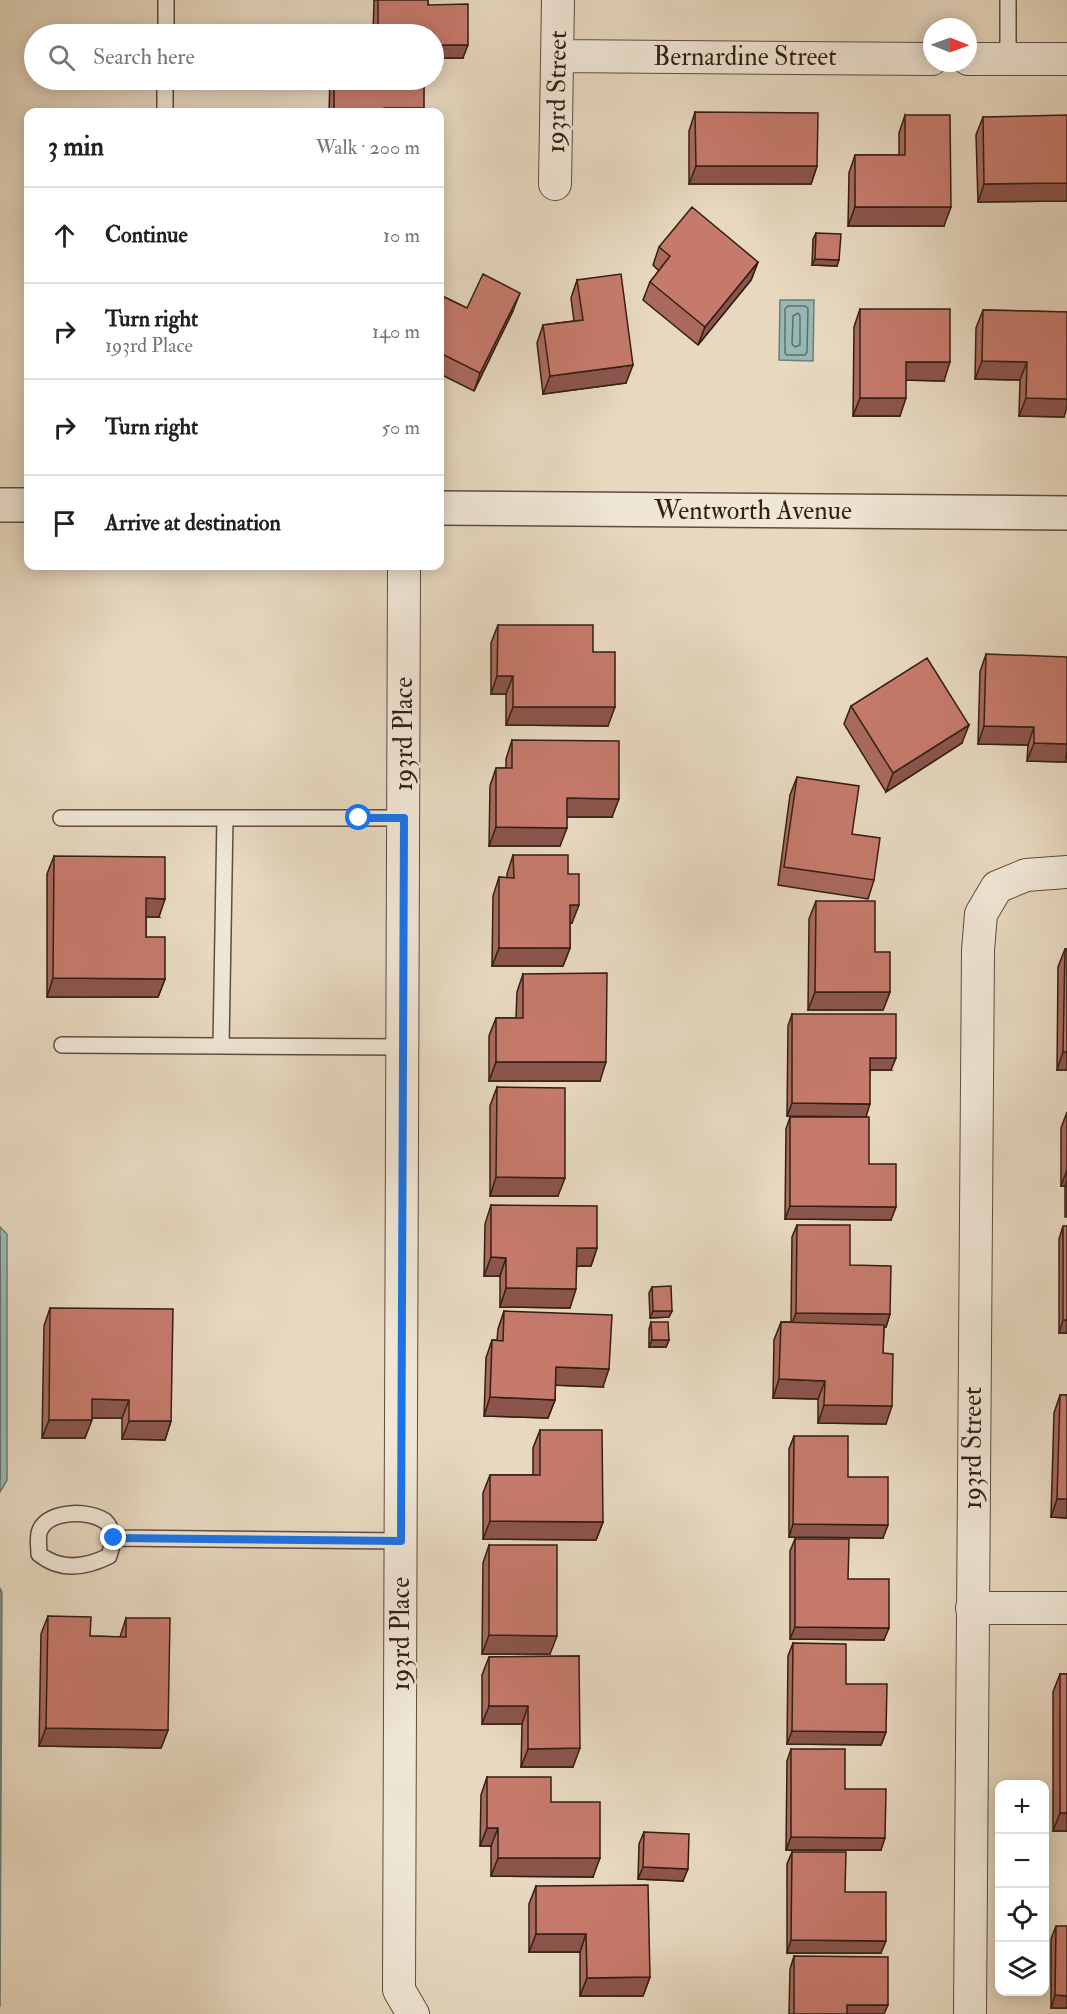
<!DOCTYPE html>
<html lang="en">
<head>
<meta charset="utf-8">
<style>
  :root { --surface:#fff; --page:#f2f2f2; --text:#222; --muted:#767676; --line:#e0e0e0 }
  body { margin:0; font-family:"IM FELL Double Pica",serif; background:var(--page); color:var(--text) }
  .controls { position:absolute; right:18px; bottom:18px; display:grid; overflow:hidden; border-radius:12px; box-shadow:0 3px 15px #0003 }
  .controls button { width:54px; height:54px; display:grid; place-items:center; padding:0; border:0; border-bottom:2px solid var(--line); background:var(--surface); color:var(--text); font:30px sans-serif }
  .compass { position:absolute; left:923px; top:18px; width:54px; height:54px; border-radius:50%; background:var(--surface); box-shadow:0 3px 15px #0003; rotate:91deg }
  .stop { position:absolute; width:18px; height:18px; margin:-14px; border:4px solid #1a73e8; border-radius:50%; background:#fff }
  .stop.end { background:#1a73e8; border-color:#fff; box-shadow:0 2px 6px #0008 }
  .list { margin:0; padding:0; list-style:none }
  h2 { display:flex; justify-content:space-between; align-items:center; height:78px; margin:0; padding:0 24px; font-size:26px }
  h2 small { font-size:20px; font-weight:400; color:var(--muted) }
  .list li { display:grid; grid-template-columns:39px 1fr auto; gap:18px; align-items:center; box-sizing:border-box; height:96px; padding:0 24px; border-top:2px solid var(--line) }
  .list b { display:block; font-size:22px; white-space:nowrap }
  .list p { margin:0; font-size:20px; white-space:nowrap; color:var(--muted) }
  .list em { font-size:20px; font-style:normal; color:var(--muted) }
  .icon { flex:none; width:33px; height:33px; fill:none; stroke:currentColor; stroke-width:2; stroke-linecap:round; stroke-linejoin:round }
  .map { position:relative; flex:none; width:1067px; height:2014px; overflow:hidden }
  .search { position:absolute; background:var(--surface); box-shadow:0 3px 15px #0003; left:24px; top:24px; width:420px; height:66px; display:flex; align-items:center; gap:15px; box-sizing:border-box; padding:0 21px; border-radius:33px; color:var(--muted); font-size:22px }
  .panel { position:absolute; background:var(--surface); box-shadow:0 3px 15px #0003; left:24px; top:108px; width:420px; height:462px; border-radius:12px }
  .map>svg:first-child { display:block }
  .water { fill:#97b9b5; stroke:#6f7b75; stroke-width:1.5 }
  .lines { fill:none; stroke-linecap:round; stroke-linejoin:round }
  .shore { stroke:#656c65; stroke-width:1.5 }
  .service-casing { stroke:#604c40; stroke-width:18 }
  .minor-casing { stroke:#604c40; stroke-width:34 }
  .tertiary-casing { stroke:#604c40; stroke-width:36 }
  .service { stroke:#efe6d5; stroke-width:15 }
  .minor { stroke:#efe6d5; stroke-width:32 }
  .tertiary { stroke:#efe6d5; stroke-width:33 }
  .wall { fill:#aa695d; stroke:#331e15; stroke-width:1.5 }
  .shaded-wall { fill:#8b554c; stroke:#331e15; stroke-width:1.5 }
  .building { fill:#c67a6c; stroke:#331e15; stroke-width:1.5 }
  .route { stroke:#1a73e8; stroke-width:8 }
  .labels { text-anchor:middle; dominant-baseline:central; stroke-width:4.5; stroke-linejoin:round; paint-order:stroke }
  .street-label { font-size:26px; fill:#331e15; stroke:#efe6d5 }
</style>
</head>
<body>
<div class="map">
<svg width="1067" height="2014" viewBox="0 0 1067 2014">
  <rect width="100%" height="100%" fill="#e7d8bf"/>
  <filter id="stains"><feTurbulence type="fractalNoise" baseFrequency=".00333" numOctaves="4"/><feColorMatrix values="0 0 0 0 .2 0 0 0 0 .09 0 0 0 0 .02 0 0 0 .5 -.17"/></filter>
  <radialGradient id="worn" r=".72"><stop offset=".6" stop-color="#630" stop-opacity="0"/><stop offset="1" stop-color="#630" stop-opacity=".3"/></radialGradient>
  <path class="water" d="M780,300H814L813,361L779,360Z
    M0,1227L7,1234V1480L0,1492Z
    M0,1588L2,1593L0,2007Z"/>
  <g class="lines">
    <path class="shore" d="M788,306H805L808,308L807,352L805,355H787L785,353V309Z
      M798,313L800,316V345L795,347L792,344L793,316Z
      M0,1236V1480"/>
    <g class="service-casing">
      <path id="service" d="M166,34V0
        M1008,59V0
        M165,112V80
        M61,818H404
        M225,818L221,1046L403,1047
        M62,1045L221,1046
        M114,1538L109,1556C85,1568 60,1571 39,1554C39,1546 37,1536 40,1530C49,1510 89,1510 105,1521C110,1525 112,1533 114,1538L401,1541"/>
    </g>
    <g class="minor-casing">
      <path id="minor" d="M558,56L932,59
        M968,59H1067
        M555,184L558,0
        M404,566L399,1990L413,2014
        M972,1608H1067
        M970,2014L978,950L981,914L997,887L1026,875L1067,872"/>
    </g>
    <g class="tertiary-casing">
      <path id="tertiary" d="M0,505H28
        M440,508L1067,513"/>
    </g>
    <use href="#service" class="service"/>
    <use href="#minor" class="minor"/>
    <use href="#tertiary" class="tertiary"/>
  </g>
  <path class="wall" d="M374,0H428V5L463,58H434V34H373Z
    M330,80H424L423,112H329Z
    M695,112L817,166L811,184H689V131Z
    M905,115L944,226H848L849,173L855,155H899V133Z
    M983,117L1067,201L978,202L976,135Z
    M816,233L837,266L812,265L813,239Z
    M659,247L758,262L751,280L698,345L643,300L650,282L659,271L653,265Z
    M577,280L626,383L543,394L537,343L543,325L574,321L571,298Z
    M440,295L467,308L513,311L474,391L440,374Z
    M860,309L944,381L906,380L900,416H853L854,327Z
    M983,310L1067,312L1064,417L1019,416L1020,380L975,379L976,328Z
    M498,625L593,652L608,726L506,725V694H491V643Z
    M986,654L1066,762L1027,761L1028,745L978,744L980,672Z
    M851,706L962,743L886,792L844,724Z
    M512,740L612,817H567L560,846H489L490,786L496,768H506V759Z
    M797,777L852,834L874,880L868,899L778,885L790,795Z
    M513,855L568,874L572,923H570V948L563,966H492L493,896L499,877L507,878V874Z
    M54,856L159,917H146V937L165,979L158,997H47V874Z
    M816,901L875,952L890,992L883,1010H808L809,919Z
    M1065,949H1067V1070H1057L1058,967Z
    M523,974L600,1081H489V1036L496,1018H516L517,992Z
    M792,1014L891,1070H870L866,1117L787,1116L788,1026Z
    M497,1087L558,1196H490V1106Z
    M1067,1112V1217H1065V1186H1061V1128Z
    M790,1117L869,1164L891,1220L785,1219L786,1129Z
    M491,1205L597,1248L591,1266H577L570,1308L500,1307V1276H484L485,1224Z
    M797,1225L850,1265L890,1314L886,1327H884L883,1353L886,1424L818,1423V1399L773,1398L774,1340L781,1322H791L792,1237Z
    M1063,1226L1067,1333H1059V1239Z
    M652,1287L672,1311L669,1317L650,1318L649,1293Z
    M50,1308L171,1421L165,1440L122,1439V1418H92L85,1438H42L44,1326Z
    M504,1311L603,1387L555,1385V1400L548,1418L484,1416L486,1358L492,1340H497L498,1329Z
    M651,1322L669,1340L666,1347H649V1329Z
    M1060,1395H1067V1518L1051,1517L1054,1413Z
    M540,1430L603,1522L596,1540L483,1539V1493L490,1475H533V1448Z
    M794,1436L848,1477L883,1538L789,1537V1449Z
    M795,1539L848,1579L884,1640L790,1639V1551Z
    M489,1545L550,1654H482L483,1563Z
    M48,1616L90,1636L120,1637L126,1618L168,1730L161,1748L39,1746L41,1634Z
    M793,1643L846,1684L886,1732L881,1745L787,1744L788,1656Z
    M579,1656L573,1767H521L522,1724H482V1675L489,1657Z
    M1060,1674H1067V1831H1053V1692Z
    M791,1749L845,1789L881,1850H786L787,1761Z
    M487,1777L551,1802L593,1877L491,1876V1846H480L481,1795Z
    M644,1832L683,1881L638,1879L639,1844Z
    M792,1852L845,1892L881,1953H787V1864Z
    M536,1886L650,1977L643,1996H580V1952H529V1904Z
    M1056,1926L1067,2008H1051V1939Z
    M794,1956L884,2014H789L790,1969Z"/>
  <path class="shaded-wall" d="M434,45H468L463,58H434Z
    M384,108H424L423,112H382Z
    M696,166H817L811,184H689Z
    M1067,183V201L978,202L984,184Z
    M855,207H951L944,226H848Z
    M815,259L839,260L837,266L812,265Z
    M758,262L751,280L698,345L705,327Z
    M520,293L513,311L474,391L480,373Z
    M982,361L1027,362L1020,380L975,379Z
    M906,362H950L944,381L899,380Z
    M633,365L626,383L543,394L550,376Z
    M860,398H906L900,416H853Z
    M1026,398L1067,399V407L1064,417L1019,416Z
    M497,676H513L506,694H491Z
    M513,707H615L608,726L506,725Z
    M969,725L962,743L886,792L893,773Z
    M984,726L1034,727L1028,745L978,744Z
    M1034,743L1067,744L1066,762L1027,761Z
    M567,798L619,799L612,817H560Z
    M496,827L567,828L560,846H489Z
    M146,898L165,899L159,917H139Z
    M570,905H579L572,923L563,924Z
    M499,948H570L563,966H492Z
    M53,978L165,979L158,997H47Z
    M815,992H890L883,1010H808Z
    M1063,1052H1067V1070H1057Z
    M870,1058H896L891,1070H866Z
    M496,1062H606L600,1081H489Z
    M792,1103L870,1104L866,1117L787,1116Z
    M1067,1170V1180L1065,1186H1061Z
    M496,1177L565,1178L558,1196H490Z
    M790,1206L896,1207L891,1220L785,1219Z
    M577,1248H597L591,1266H570Z
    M491,1257L506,1258L500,1276H484Z
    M506,1288L576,1289L570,1308L500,1307Z
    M653,1311H672L669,1317L650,1318Z
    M796,1313L890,1314L886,1327L791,1326Z
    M1063,1320H1067V1333H1059Z
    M652,1340H669L666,1347H649Z
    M556,1367L609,1369L603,1387L549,1385Z
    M779,1379L825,1381L818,1399L773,1398Z
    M490,1397L555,1400L548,1418L484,1416Z
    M92,1399L129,1400L122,1418H85Z
    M824,1405L892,1406L886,1424L818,1423Z
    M49,1420H92L85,1438H42Z
    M129,1421H171L165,1440L122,1439Z
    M1057,1499H1067V1518L1051,1517Z
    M490,1521L603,1522L596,1540L483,1539Z
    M793,1524L888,1525L883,1538L789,1537Z
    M795,1627L889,1628L884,1640L790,1639Z
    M489,1635L557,1636L550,1654H482Z
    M489,1706H528L522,1724H482Z
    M46,1728L168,1730L161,1748L39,1746Z
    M792,1731L886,1732L881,1745L787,1744Z
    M580,1748L573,1767H521L528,1749Z
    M1060,1813H1067V1831H1053Z
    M487,1828H498L491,1846H480Z
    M791,1837L885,1838L881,1850H786Z
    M498,1858H600L593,1877L491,1876Z
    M643,1867L688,1869L683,1881L638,1879Z
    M536,1934H586L580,1952H529Z
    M791,1940L886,1941L881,1953H787Z
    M650,1977L643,1996H580L587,1978Z
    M1055,1995L1067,1996V2008H1051Z
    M847,2005H888L884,2014H844Z"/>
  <path class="building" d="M378,0H428V5L468,4V45H434V34H378Z
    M334,80H424V108H384V112H334Z
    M695,112L818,113L817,166H696Z
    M905,115H950L951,207H855V155H905Z
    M1067,115V183L984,184L983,117Z
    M692,207L758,262L705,327L650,282L670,256L659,247Z
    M816,233L841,234L839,260L815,259Z
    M483,274L520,293L480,373L440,353V295L467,308Z
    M621,274L633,365L550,376L543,325L583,320L577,280Z
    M860,309H950V362H906V398H860Z
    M983,310L1067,312V399L1026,398L1027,362L982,361Z
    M498,625H593V652H615V707H513V676H497Z
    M986,654L1067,657V744L1034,743V727L984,726Z
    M927,658L969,725L893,773L851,706Z
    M512,740L619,741V799L567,798V828L496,827V768H512Z
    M797,777L859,786L852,834L880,838L874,880L784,867Z
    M513,855H568V874H579V905H570V948H499V877L514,878Z
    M54,856L165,857V899L146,898V937H165V979L53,978Z
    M816,901H875V952H890V992H815Z
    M1065,949H1067V1052H1063Z
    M607,973L606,1062H496V1018H523V974Z
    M792,1014H896V1058H870V1104L792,1103Z
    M497,1087L565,1088V1178L496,1177Z
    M790,1117H869V1164H896V1207L790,1206Z
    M491,1205L597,1206V1248H577L576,1289L506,1288V1258L491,1257Z
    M797,1225H850V1265L891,1266L890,1314L796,1313Z
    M1063,1226H1067V1320H1063Z
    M671,1286L672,1311H653L652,1287Z
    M50,1308L173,1309L171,1421H129V1400L92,1399V1420H49Z
    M504,1311L612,1315L609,1369L556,1367L555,1400L490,1397L492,1340L503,1341Z
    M651,1322H668L669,1340H652Z
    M781,1322L884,1325L883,1353L893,1354L892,1406L824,1405L825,1381L779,1379Z
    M1060,1395H1067V1499H1057Z
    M540,1430H602L603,1522L490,1521V1475H540Z
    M794,1436H848V1477H888V1525L793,1524Z
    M795,1539H849L848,1579H889V1628L795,1627Z
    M489,1545H557V1636L489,1635Z
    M48,1616L91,1617L90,1636L126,1637V1618H170L168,1730L46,1728Z
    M793,1643L846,1644V1684H887L886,1732L792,1731Z
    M579,1656L580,1748L528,1749V1706H489V1657Z
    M1060,1674H1067V1813H1060Z
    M791,1749H845V1789H886L885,1838L791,1837Z
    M487,1777H551V1802H600V1858H498V1828H487Z
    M644,1832L689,1834L688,1869L643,1867Z
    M792,1852H846L845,1892H886V1941L791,1940Z
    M648,1885L650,1977L587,1978L586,1934H536V1886Z
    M1056,1926H1067V1996L1055,1995Z
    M794,1956L888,1957V2005H847V2014H794Z"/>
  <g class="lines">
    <path class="route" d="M114,1538L401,1541L404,818H359"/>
  </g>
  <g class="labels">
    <g class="street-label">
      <text x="745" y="57">Bernardine Street</text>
      <text transform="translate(557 92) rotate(-89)">193rd Street</text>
      <text x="753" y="511">Wentworth Avenue</text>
      <text transform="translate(404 734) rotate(-90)">193rd Place</text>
      <text transform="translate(973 1448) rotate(-90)">193rd Street</text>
      <text transform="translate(401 1634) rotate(-90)">193rd Place</text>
    </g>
  </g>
  <rect width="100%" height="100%" filter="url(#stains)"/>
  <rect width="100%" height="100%" fill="url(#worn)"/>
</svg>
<div class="controls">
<button>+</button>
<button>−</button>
<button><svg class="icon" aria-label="locate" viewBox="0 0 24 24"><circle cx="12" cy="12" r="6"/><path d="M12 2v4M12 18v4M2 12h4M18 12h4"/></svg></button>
<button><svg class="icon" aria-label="layers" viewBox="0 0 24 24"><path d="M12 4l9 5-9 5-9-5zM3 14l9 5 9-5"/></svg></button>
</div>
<svg class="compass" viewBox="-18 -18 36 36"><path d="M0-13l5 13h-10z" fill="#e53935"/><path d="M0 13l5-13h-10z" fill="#767676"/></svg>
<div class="stop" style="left:359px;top:818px"></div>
<div class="stop end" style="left:114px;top:1538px"></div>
<div class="search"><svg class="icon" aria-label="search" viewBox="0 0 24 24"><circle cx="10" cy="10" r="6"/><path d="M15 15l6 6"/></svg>Search here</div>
<section class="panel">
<h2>3 min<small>Walk · 200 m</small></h2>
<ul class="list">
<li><svg class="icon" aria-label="ahead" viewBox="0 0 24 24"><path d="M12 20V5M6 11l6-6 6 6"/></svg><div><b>Continue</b></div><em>10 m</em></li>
<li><svg class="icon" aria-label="right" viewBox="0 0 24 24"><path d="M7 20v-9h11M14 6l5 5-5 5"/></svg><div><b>Turn right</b><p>193rd Place</p></div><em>140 m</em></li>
<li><svg class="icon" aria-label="right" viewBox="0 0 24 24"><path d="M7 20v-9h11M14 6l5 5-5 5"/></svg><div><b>Turn right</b></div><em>50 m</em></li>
<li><svg class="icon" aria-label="arrive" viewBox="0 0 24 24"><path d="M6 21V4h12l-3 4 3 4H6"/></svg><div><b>Arrive at destination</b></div></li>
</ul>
</section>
</div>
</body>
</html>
